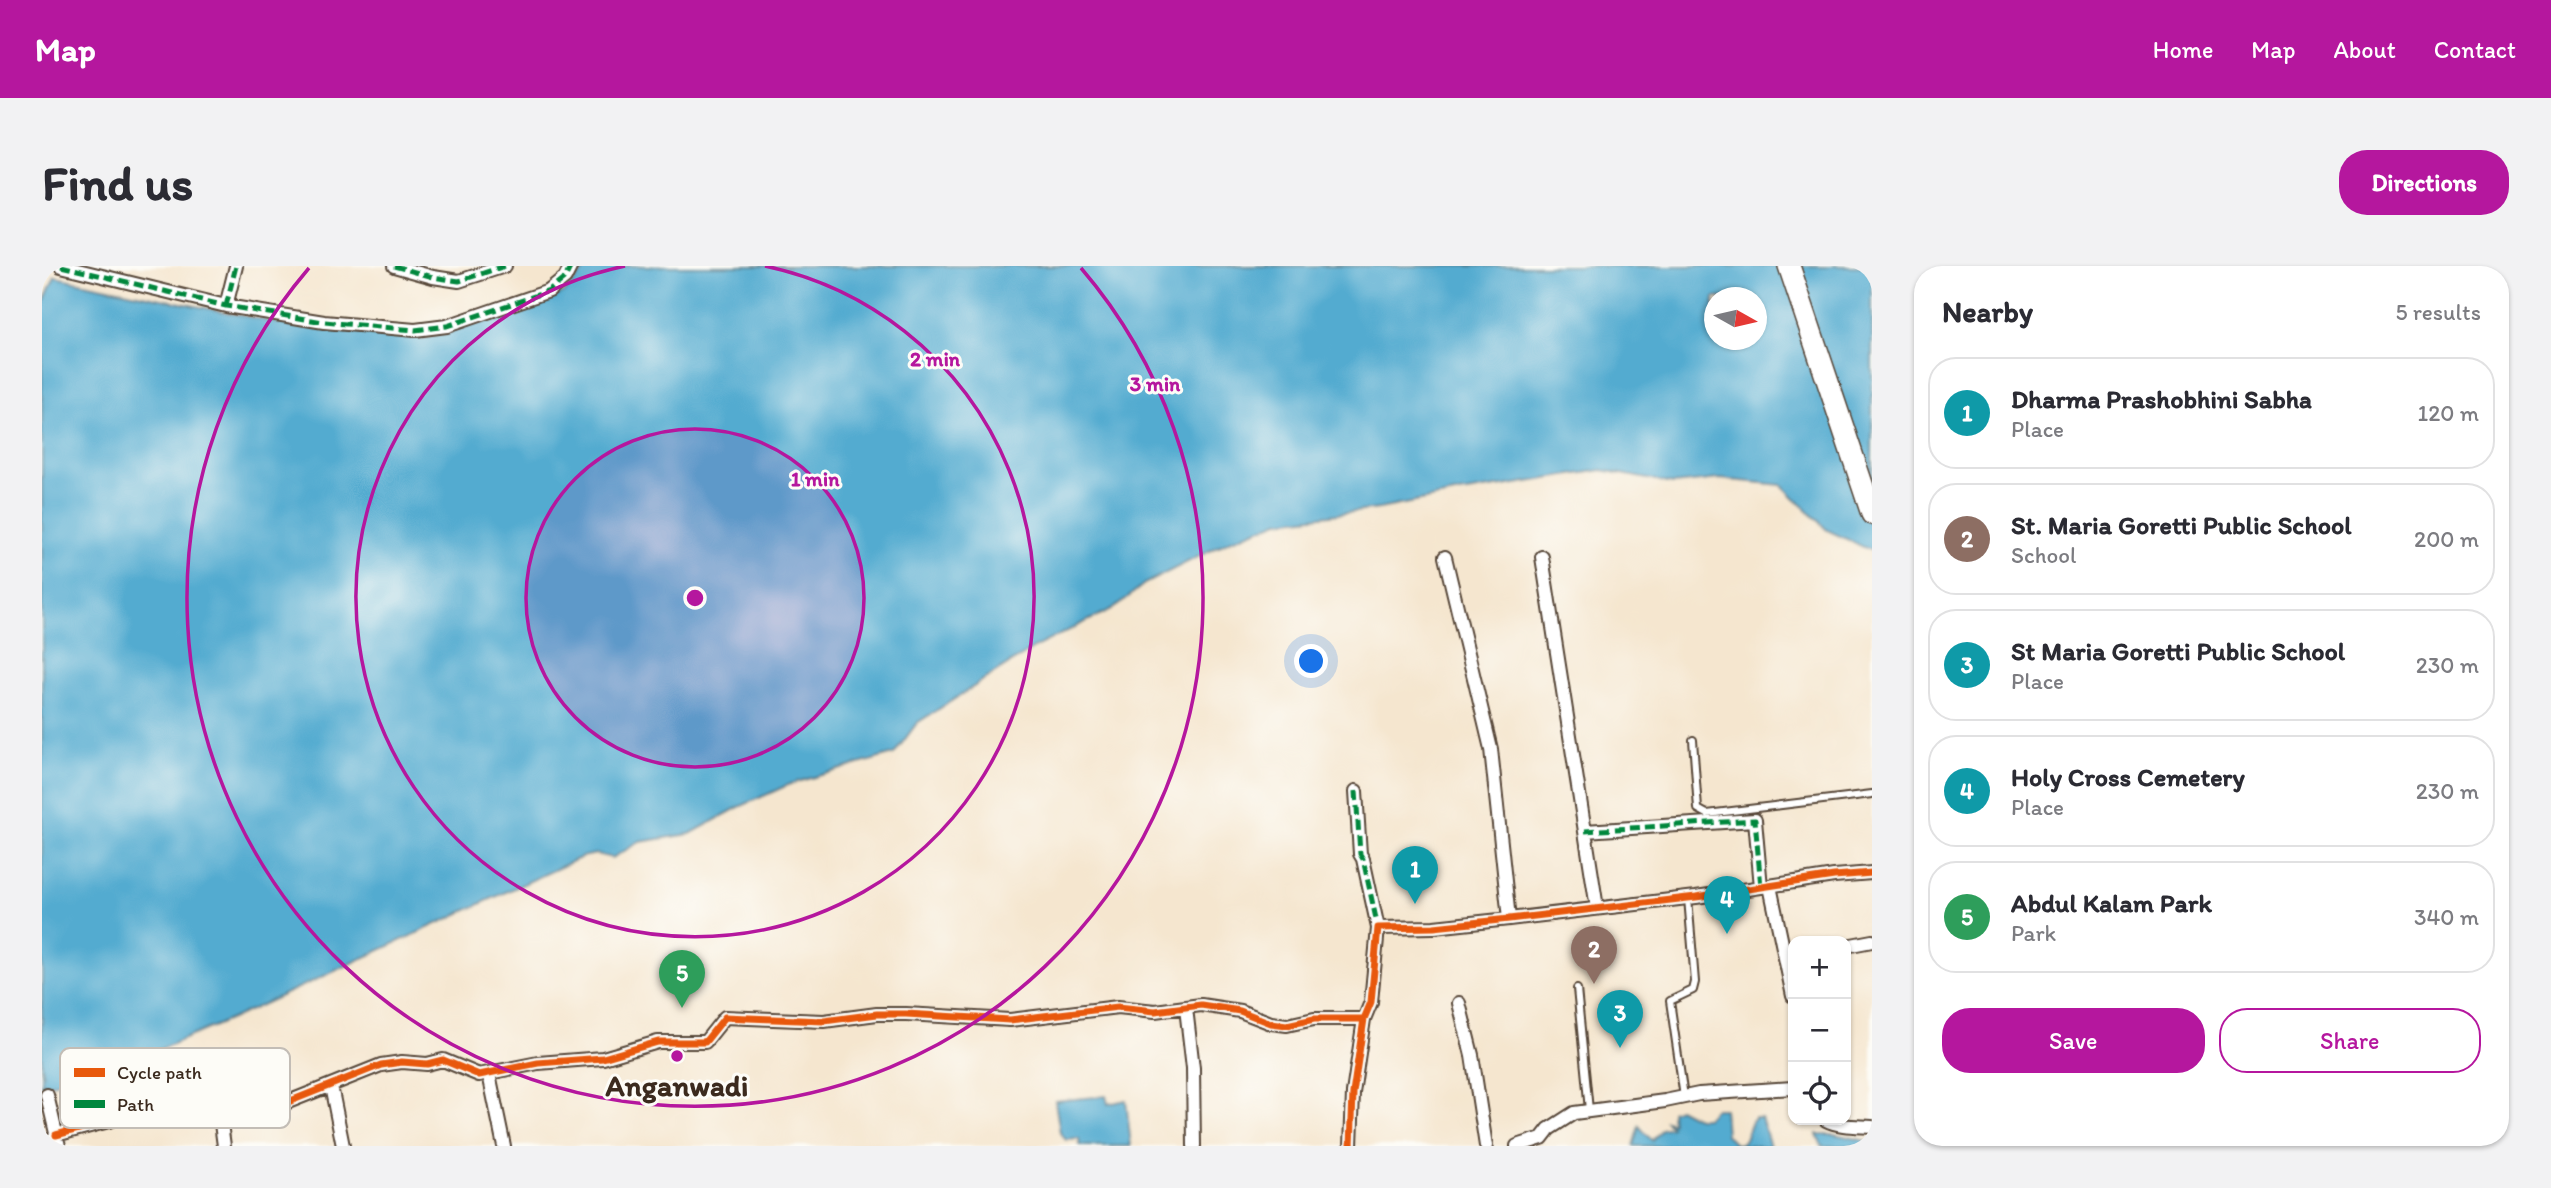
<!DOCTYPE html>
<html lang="en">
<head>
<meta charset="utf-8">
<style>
  :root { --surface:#fff; --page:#f2f2f3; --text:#2b2b33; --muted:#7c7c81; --line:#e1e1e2; --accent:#b5179e }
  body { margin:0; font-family:Itim,sans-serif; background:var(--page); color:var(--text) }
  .controls { position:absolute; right:21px; bottom:21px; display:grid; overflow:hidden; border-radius:14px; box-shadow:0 2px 5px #0004 }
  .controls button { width:63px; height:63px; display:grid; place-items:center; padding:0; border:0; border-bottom:2px solid var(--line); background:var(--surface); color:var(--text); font:35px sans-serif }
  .compass { position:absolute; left:1662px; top:21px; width:63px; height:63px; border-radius:50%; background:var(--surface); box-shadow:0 2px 5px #0004; rotate:98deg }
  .you { position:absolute; left:1270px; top:396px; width:24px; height:24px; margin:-18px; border:5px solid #fff; border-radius:50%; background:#1a73e8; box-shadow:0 0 0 10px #1a73e833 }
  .badge { display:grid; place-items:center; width:46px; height:46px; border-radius:50%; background:var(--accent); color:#fff; font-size:23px; font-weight:700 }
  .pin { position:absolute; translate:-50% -58px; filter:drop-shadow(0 2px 4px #0008) }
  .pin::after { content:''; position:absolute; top:37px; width:24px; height:21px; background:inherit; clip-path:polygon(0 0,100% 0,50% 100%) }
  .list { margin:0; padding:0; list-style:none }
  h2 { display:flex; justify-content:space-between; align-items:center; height:91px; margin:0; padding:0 28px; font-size:30px }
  h2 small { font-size:23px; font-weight:400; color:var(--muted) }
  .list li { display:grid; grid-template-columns:46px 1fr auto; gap:21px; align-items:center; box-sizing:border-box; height:112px; margin:0 14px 14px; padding:0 14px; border:2px solid var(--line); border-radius:28px }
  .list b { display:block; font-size:26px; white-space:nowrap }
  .list p { margin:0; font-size:23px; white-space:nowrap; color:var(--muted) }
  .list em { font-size:23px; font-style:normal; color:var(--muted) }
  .actions { display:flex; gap:14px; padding:21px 28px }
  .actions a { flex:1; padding:16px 0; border:2px solid var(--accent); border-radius:28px; text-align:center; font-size:24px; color:var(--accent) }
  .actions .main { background:var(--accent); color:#fff }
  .icon { flex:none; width:38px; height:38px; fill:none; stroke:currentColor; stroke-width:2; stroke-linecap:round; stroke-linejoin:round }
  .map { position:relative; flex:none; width:1830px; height:880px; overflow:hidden; border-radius:28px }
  header { display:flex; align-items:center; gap:42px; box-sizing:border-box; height:98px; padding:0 35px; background:var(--accent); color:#fff }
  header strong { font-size:33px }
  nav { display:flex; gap:38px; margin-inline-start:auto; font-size:24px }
  .intro { display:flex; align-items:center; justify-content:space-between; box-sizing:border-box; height:168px; padding:0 42px }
  h1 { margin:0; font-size:49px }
  .button { padding:18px 32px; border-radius:28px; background:var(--accent); color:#fff; font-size:24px; font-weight:700 }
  main { display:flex; gap:42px; padding:0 42px }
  aside { flex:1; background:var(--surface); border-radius:28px; box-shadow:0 2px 5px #0004 }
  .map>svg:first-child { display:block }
  .water { fill:#52abd0; stroke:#466a77; stroke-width:2; fill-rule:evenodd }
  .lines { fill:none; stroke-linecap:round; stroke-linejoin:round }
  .ferry { stroke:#445e65; stroke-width:2; stroke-dasharray:9 7; stroke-linecap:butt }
  .service-casing { stroke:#574639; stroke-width:10 }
  .minor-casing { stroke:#574639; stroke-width:16 }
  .trunk-casing { stroke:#574639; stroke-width:24 }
  .service { stroke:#fff; stroke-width:6 }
  .minor { stroke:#fff; stroke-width:12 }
  .trunk { stroke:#fff; stroke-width:21 }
  .quiet { stroke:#00873e; stroke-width:5; stroke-dasharray:10 5; stroke-linecap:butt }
  .cycleway-casing { stroke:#fdfcf7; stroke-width:11 }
  .cycleway { stroke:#e8590c; stroke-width:7 }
  .ring { fill:none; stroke:#b5179e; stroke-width:3.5 }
  .poi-dot { fill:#b5179e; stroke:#fdfcf7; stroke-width:2.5 }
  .labels { text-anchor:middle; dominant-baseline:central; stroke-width:6; stroke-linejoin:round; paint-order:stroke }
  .poi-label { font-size:30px; font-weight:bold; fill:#3b2a1e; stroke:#fdfcf7 }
  .key { fill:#fdfcf7; stroke:#c3bdb6; stroke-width:2 }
  .key-label { font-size:19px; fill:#3b2a1e }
  .centre { fill:#b5179e; stroke:#fdfcf7; stroke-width:3.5 }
  .ring-label { font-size:21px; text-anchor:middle; font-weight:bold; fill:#b5179e; stroke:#fdfcf7; stroke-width:6; stroke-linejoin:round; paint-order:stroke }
</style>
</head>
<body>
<header>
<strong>Map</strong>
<nav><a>Home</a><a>Map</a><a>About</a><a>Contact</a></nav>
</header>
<div class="intro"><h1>Find us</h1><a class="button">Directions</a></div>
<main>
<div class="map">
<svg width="1830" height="880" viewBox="0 0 1830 880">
  <rect width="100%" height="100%" fill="#fdfcf7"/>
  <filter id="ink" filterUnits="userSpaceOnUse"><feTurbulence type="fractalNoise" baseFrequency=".0143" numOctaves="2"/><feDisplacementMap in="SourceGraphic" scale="14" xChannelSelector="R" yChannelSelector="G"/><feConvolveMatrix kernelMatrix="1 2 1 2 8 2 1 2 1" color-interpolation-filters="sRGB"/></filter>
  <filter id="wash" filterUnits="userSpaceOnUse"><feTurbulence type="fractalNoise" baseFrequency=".00686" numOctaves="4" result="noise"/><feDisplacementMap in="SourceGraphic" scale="28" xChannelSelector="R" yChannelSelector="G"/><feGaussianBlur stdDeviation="1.57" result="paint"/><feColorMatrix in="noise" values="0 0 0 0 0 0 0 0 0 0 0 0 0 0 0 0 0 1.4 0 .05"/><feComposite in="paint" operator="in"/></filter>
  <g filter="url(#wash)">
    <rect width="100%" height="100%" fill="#f5e6cf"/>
    <path class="water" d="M546,0H1830V285L1785,264L1740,219L1678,213L1631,218L1560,204L1418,227L1337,243L1237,255L1187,275L1102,318L1074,341L995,380L875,457L852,488L748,518L695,542L648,568L598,576L570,592L554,588L540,591L189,753L97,792L0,821V40L13,11L256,61L384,72L522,27ZM1672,32H1714V74H1672Z
      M1064,830L1066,838L1084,834L1089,880H1038L1037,873L1024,874L1018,867L1013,835Z
      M1636,842L1655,852H1664L1672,843H1682L1684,869L1693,878L1701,877C1706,869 1707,861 1712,852H1719L1728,880H1591L1597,860L1610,875L1619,863L1629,861L1624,855L1630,857L1629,845Z
      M1775,868H1793L1830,876V880H1780Z"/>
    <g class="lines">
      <path class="ferry" d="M0,801L4,824"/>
    </g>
  </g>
  <g filter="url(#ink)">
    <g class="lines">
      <g class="service-casing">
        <path id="service" d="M1651,474L1656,543L1665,548L1830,528
          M1535,723L1547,844
          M1642,831L1628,735L1651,724L1653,716L1646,632
          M0,873L14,869"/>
      </g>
      <g class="minor-casing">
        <path id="minor" d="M19,0L184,40L282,56L373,64L405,60L507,25L523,12L529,0
          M352,0L391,11L417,15L463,0
          M184,40L194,0
          M1403,291L1449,483L1467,653
          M1500,291L1555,642
          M1314,525L1318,588L1321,593L1336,662
          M1543,565L1713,554L1719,621
          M1728,620L1751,730
          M1804,680L1830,675
          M1417,737L1430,789L1444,880
          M1144,742L1151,802L1152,880
          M447,808L462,880
          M289,820L301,880
          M5,829L17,880
          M178,850L182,880
          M1784,854C1797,861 1815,860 1830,861
          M14,869L67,855L88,846L122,843L186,852L207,847L236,840L339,799L360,796L385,798L401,794L437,809L496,797L561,792L616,776H663L683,751L782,755L835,748H864L968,754L1076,741L1113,745L1159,739L1198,745L1229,757L1245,759L1272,753H1322
          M1309,880L1311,827L1322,753L1329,736L1336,662L1392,661L1467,653L1654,631L1792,610L1830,607
          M1475,880L1500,872L1507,863L1532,847L1623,835L1657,828L1751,822"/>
      </g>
      <g class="trunk-casing">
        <path id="trunk" d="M1747,0L1830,248"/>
      </g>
      <use href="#service" class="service"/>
      <use href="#minor" class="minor"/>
      <use href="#trunk" class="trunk"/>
      <path class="quiet" d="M19,0L184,40L282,56L373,64L405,60L507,25L523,12L529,0
        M352,0L391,11L417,15L463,0
        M184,40L194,0
        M1314,525L1318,588L1321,593L1336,662
        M1543,565L1713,554L1719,621"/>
      <g class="cycleway-casing">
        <path id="cycleway" d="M14,869L67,855L88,846L122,843L186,852L207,847L236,840L339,799L360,796L385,798L401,794L437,809L496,797L561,792L616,776H663L683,751L782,755L835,748H864L968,754L1076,741L1113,745L1159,739L1198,745L1229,757L1245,759L1272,753H1322
          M1309,880L1311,827L1322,753L1329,736L1336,662L1392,661L1467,653L1654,631L1792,610L1830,607"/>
      </g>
      <use href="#cycleway" class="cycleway"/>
    </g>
  </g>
  <circle cx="653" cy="332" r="169" fill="#b5179e" fill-opacity=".12"/>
  <g class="ring">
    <circle cx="653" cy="332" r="169"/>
    <path d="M723 0A339 339 0 1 1 583 0"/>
    <path d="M1039 2A508 508 0 1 1 267 2"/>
  </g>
  <circle class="poi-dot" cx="635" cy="790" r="7"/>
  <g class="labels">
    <g class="poi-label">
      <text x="635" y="819">Anganwadi</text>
    </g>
  </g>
  <rect x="18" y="782" width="230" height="80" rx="10" class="key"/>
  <rect x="32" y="802" width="31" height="9" fill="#e8590c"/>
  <rect x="32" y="834" width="31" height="8" fill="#00873e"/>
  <g class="key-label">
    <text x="75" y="813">Cycle path</text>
    <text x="75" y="845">Path</text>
  </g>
  <circle cx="653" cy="332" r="10" class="centre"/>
  <g class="ring-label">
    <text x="893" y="100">2 min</text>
    <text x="1113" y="125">3 min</text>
    <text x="773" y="220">1 min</text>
  </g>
</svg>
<div class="controls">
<button>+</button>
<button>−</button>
<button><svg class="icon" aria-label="locate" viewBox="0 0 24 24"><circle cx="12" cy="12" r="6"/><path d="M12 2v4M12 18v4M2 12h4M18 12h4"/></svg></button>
</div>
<svg class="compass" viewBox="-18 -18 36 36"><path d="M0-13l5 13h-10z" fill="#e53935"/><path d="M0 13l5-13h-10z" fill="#7c7c81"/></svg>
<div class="you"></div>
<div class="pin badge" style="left:1373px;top:638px;background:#0f9aa8">1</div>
<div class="pin badge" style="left:1552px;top:718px;background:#8d6e63">2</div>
<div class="pin badge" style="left:1578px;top:782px;background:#0f9aa8">3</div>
<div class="pin badge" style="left:1685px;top:668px;background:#0f9aa8">4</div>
<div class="pin badge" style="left:640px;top:742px;background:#2e9e5b">5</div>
</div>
<aside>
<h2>Nearby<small>5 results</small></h2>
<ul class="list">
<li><span class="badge" style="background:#0f9aa8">1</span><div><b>Dharma Prashobhini Sabha</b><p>Place</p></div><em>120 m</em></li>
<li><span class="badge" style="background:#8d6e63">2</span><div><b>St. Maria Goretti Public School</b><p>School</p></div><em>200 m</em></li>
<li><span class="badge" style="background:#0f9aa8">3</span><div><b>St Maria Goretti Public School</b><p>Place</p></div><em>230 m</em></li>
<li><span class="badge" style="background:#0f9aa8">4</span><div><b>Holy Cross Cemetery</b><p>Place</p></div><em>230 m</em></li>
<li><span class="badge" style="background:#2e9e5b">5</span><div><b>Abdul Kalam Park</b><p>Park</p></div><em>340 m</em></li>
</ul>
<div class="actions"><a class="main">Save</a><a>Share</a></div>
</aside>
</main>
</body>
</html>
